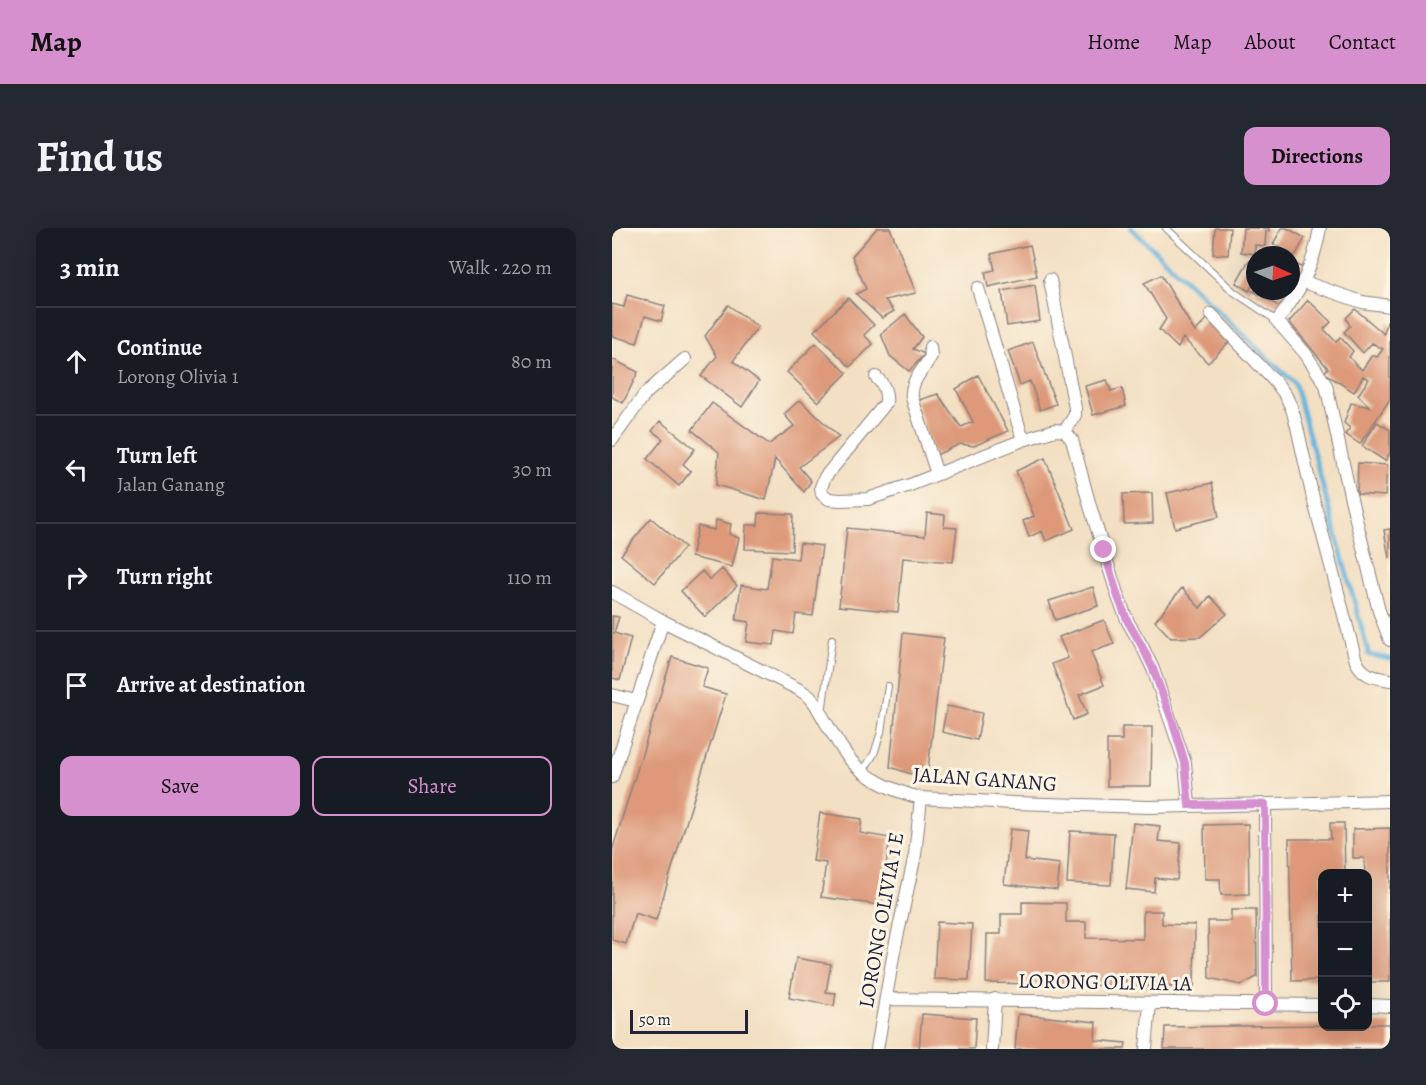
<!DOCTYPE html>
<html lang="en">
<head>
<meta charset="utf-8">
<style>
  :root { --surface:#171b24; --page:#242831; --text:#f1f3f6; --muted:#9ea1a6; --line:#363941; --accent:#d690ce }
  body { margin:0; font-family:Alegreya,serif; background:var(--page); color:var(--text) }
  .controls { position:absolute; right:18px; bottom:18px; display:grid; overflow:hidden; border-radius:12px; box-shadow:0 6px 24px #0002 }
  .controls button { width:54px; height:54px; display:grid; place-items:center; padding:0; border:0; border-bottom:2px solid var(--line); background:var(--surface); color:var(--text); font:30px sans-serif }
  .compass { position:absolute; left:634px; top:18px; width:54px; height:54px; border-radius:50%; background:var(--surface); box-shadow:0 6px 24px #0002; rotate:93deg }
  .scale { position:absolute; left:18px; bottom:15px; width:118px; box-sizing:border-box; padding-left:6px; border:3px solid #22223b; border-top:0; font-size:16px; line-height:21px; white-space:nowrap; color:#22223b; -webkit-text-stroke:4px #fcf5e5; paint-order:stroke }
  .stop { position:absolute; width:18px; height:18px; margin:-14px; border:4px solid #d690ce; border-radius:50%; background:#fff }
  .stop.end { background:#d690ce; border-color:#fff; box-shadow:0 2px 6px #0008 }
  .list { margin:0; padding:0; list-style:none }
  h2 { display:flex; justify-content:space-between; align-items:center; height:78px; margin:0; padding:0 24px; font-size:26px }
  h2 small { font-size:20px; font-weight:400; color:var(--muted) }
  .list li { display:grid; grid-template-columns:39px 1fr auto; gap:18px; align-items:center; box-sizing:border-box; height:108px; padding:0 24px; border-top:2px solid var(--line) }
  .list b { display:block; font-size:22px; white-space:nowrap }
  .list p { margin:0; font-size:20px; white-space:nowrap; color:var(--muted) }
  .list em { font-size:20px; font-style:normal; color:var(--muted) }
  .actions { display:flex; gap:12px; padding:18px 24px }
  .actions a { flex:1; padding:14px 0; border:2px solid var(--accent); border-radius:12px; text-align:center; font-size:21px; color:var(--accent) }
  .actions .main { background:var(--accent); color:#111 }
  .icon { flex:none; width:33px; height:33px; fill:none; stroke:currentColor; stroke-width:2; stroke-linecap:round; stroke-linejoin:round }
  .map { position:relative; flex:none; width:778px; height:821px; overflow:hidden; border-radius:12px }
  header { display:flex; align-items:center; gap:36px; box-sizing:border-box; height:84px; padding:0 30px; background:var(--accent); color:#111 }
  header strong { font-size:28px }
  nav { display:flex; gap:33px; margin-inline-start:auto; font-size:21px }
  .intro { display:flex; align-items:center; justify-content:space-between; box-sizing:border-box; height:144px; padding:0 36px }
  h1 { margin:0; font-size:42px }
  .button { padding:15px 27px; border-radius:12px; background:var(--accent); color:#111; font-size:21px; font-weight:700 }
  main { display:flex; gap:36px; padding:0 36px }
  aside { flex:1; background:var(--surface); border-radius:12px; box-shadow:0 6px 24px #0002 }
  .map>svg:first-child { display:block }
  .lines { fill:none; stroke-linecap:round; stroke-linejoin:round }
  .stream { stroke:#62b4dd; stroke-width:4.5 }
  .building { fill:#dd9979 }
  .service-casing { stroke:#8a807e; stroke-width:8 }
  .minor-casing { stroke:#8a807e; stroke-width:14 }
  .service { stroke:#fff; stroke-width:6 }
  .minor { stroke:#fff; stroke-width:12 }
  .route { stroke:#d690ce; stroke-width:8 }
  .labels { text-anchor:middle; dominant-baseline:central; stroke-width:6; stroke-linejoin:round; paint-order:stroke }
  .street-label { font-size:21px; fill:#22223b; stroke:#fcf5e5 }
</style>
</head>
<body>
<header>
<strong>Map</strong>
<nav><a>Home</a><a>Map</a><a>About</a><a>Contact</a></nav>
</header>
<div class="intro"><h1>Find us</h1><a class="button">Directions</a></div>
<main>
<aside>
<h2>3 min<small>Walk · 220 m</small></h2>
<ul class="list">
<li><svg class="icon" aria-label="ahead" viewBox="0 0 24 24"><path d="M12 20V5M6 11l6-6 6 6"/></svg><div><b>Continue</b><p>Lorong Olivia 1</p></div><em>80 m</em></li>
<li><svg class="icon" aria-label="left" viewBox="0 0 24 24"><path d="M17 20v-9H6M10 6l-5 5 5 5"/></svg><div><b>Turn left</b><p>Jalan Ganang</p></div><em>30 m</em></li>
<li><svg class="icon" aria-label="right" viewBox="0 0 24 24"><path d="M7 20v-9h11M14 6l5 5-5 5"/></svg><div><b>Turn right</b></div><em>110 m</em></li>
<li><svg class="icon" aria-label="arrive" viewBox="0 0 24 24"><path d="M6 21V4h12l-3 4 3 4H6"/></svg><div><b>Arrive at destination</b></div></li>
</ul>
<div class="actions"><a class="main">Save</a><a>Share</a></div>
</aside>
<div class="map">
<svg width="778" height="821" viewBox="0 0 778 821">
  <rect width="100%" height="100%" fill="#fcf5e5"/>
  <filter id="ink" filterUnits="userSpaceOnUse"><feTurbulence type="fractalNoise" baseFrequency=".0167" numOctaves="2"/><feDisplacementMap in="SourceGraphic" scale="12" xChannelSelector="R" yChannelSelector="G"/><feConvolveMatrix kernelMatrix="1 2 1 2 8 2 1 2 1" color-interpolation-filters="sRGB"/></filter>
  <filter id="wash" filterUnits="userSpaceOnUse"><feTurbulence type="fractalNoise" baseFrequency=".008" numOctaves="4" result="noise"/><feDisplacementMap in="SourceGraphic" scale="24" xChannelSelector="R" yChannelSelector="G"/><feGaussianBlur stdDeviation="1.35" result="paint"/><feColorMatrix in="noise" values="0 0 0 0 0 0 0 0 0 0 0 0 0 0 0 0 0 1.4 0 .05"/><feComposite in="paint" operator="in"/></filter>
  <g filter="url(#wash)">
    <rect width="100%" height="100%" fill="#f3dfc2"/>
    <g class="lines">
      <path class="stream" d="M519,0L683,156L757,427L778,431"/>
    </g>
    <g id="blocks">
      <path class="building" d="M265,0H278L304,65L273,72L282,83L270,90L244,66L254,61L240,28Z
        M603,0H618L616,27L601,26Z
        M631,0H657V3H654L653,18L643,17V26L629,24Z
        M670,0H675L693,10L683,28L661,16Z
        M418,17L425,48L376,59L373,44L383,42L379,26Z
        M637,32L643,36V53L637,63L624,55Z
        M679,33L691,40L679,61Z
        M549,47L583,104L596,90L617,114L596,135L571,110L566,120L547,102L554,91L532,55Z
        M423,57L428,93L395,98L390,63Z
        M641,63H678L668,79Z
        M15,67L53,78L49,93L33,88L25,115L0,108V76L12,79Z
        M236,70L262,97L252,107L261,116L238,139L202,103Z
        M696,72L719,94L712,101L724,114L728,109L741,123L737,129L750,142L760,127L765,129L771,121L760,115L751,125L732,104L738,98L734,90L743,81L772,106L775,94L778,95V171L748,216L733,206L738,200L732,195L739,175L758,179L746,167L757,151L751,148L742,164L712,145L716,140L677,94Z
        M116,77L146,99L121,133L147,153L130,179L89,148L105,128L93,108Z
        M293,86L310,109L301,121L313,126L297,143L278,128L269,106Z
        M421,114L444,176L428,182L418,153L408,157L396,123Z
        M204,115L235,145L206,174L175,144Z
        M0,131L26,144L11,175L0,169Z
        M366,147L396,203L362,218L348,216L322,228L304,173L326,166L349,199L361,194L344,161Z
        M495,152L499,163L510,160L514,178L481,187L473,158Z
        M188,172L227,209L187,239L199,253L192,264L163,231L154,272L104,257L107,224L80,202L100,175L157,216L182,198L172,186Z
        M48,193L83,221L71,236L79,243L67,258L35,231L51,211L40,203Z
        M765,194L778,202V225L773,233L750,218Z
        M433,230L462,301L434,313L430,303L417,309L411,293L422,288L404,243Z
        M746,235L775,237L773,268L745,266Z
        M600,255L607,289L563,300L555,265Z
        M540,265L541,295L512,296L511,266Z
        M147,285L181,286L180,323L133,321L134,297H146Z
        M315,285L333,287L332,299L345,300L341,334L291,330L286,384L227,378L235,300L313,308Z
        M39,290L73,319L43,355L9,327Z
        M104,292L119,296L117,306L127,310L120,339L79,329L86,298L102,302Z
        M778,301V329L777,330L772,302Z
        M188,315L210,318L201,388L184,386L181,406L164,403L162,417L134,414L137,394L124,392L129,357L155,361L160,328L186,331Z
        M110,341L125,358L93,389L69,363L90,343L98,352Z
        M481,359L486,378L443,392L437,373Z
        M570,360L588,380L598,368L615,386L588,409L559,410L543,393Z
        M0,388L7,389L2,405L19,410L8,452L0,450Z
        M492,392L502,416L479,424L492,457L467,467L475,486L461,492L440,436L456,430L447,409Z
        M291,405L332,410L316,541L299,546L278,539Z
        M60,429L96,440L90,459L114,466L44,692L23,685L14,716L0,712V623Z
        M335,478L370,485L365,512L330,504Z
        M510,499H540L539,558H495V512H510Z
        M208,585L250,591L248,605L278,610L268,677L209,669L214,635L201,633Z
        M521,595L548,598L546,613L569,615L565,652L543,650L542,664L514,661Z
        M718,595H732L733,646H710V752L680,753L677,611H719Z
        M636,596L637,666L609,667L608,651H593L592,597Z
        M778,600V754H756V646H753L752,630H741V601Z
        M398,601L416,603L413,632L448,636L445,662L392,656Z
        M458,603L502,605L499,657L455,655Z
        M410,674L454,675V694H474V710L531,711V683H550V696L583,697L582,759L374,755L375,706H389V686H410Z
        M619,682H644L645,749L629,757L597,750L596,693H619Z
        M325,694L360,696L357,752L322,751Z
        M184,730L219,736L214,764L224,765L222,778L177,770Z
        M310,786L364,790L362,821H307Z
        M406,786L484,794L483,812L514,815L513,821H403Z
        M756,796H778V821H552L553,799L710,797V798H756Z"/>
    </g>
  </g>
  <g filter="url(#ink)">
    <use href="#blocks" fill-opacity="0" stroke="#8a807e" stroke-width="1.5"/>
    <g class="lines">
      <g class="service-casing">
        <path id="service" d="M554,0L622,64L665,93
          M210,485L220,411
          M251,543L262,526L269,504L276,458"/>
      </g>
      <g class="minor-casing">
        <path id="minor" d="M708,0C702,37 688,64 665,93L693,125L714,157L738,267L767,383L778,412
          M438,52L463,180V187L453,203
          M692,54L750,74L778,78
          M366,60L411,212
          M599,86L666,157L674,168L680,181L685,199L700,266L744,433C752,449 762,449 778,452
          M318,119L319,128C311,143 298,152 300,170L325,246
          M264,149C272,157 275,163 274,175L213,249L209,259L210,266L217,271L228,272L256,271L298,257L411,212L443,202L453,203L460,212L478,278L506,369L516,394L530,418L541,441L573,535L577,577
          M0,212L33,166L73,131
          M0,364L51,393L188,462L198,469L204,477C214,495 224,513 236,529C253,551 284,564 309,570L401,575L537,579L778,573
          M0,467L24,473
          M0,549L51,393
          M653,576L654,776
          M274,771L710,777
          M756,777L778,778
          M265,821L282,723L303,627L309,570
          M380,821L383,771
          M534,821L538,775"/>
      </g>
      <use href="#service" class="service"/>
      <use href="#minor" class="minor"/>
    </g>
  </g>
  <g class="lines" filter="url(#ink)">
    <path class="route" d="M492,322L506,369L516,394L530,418L541,441L560,492L573,535L577,577L653,576L654,776"/>
  </g>
  <g class="labels">
    <g class="street-label">
      <text transform="translate(373 551) rotate(4)">JALAN GANANG</text>
      <text transform="translate(269 692) rotate(-80)">LORONG OLIVIA 1 E</text>
      <text transform="translate(493 754) rotate(1)">LORONG OLIVIA 1A</text>
    </g>
  </g>
</svg>
<div class="controls">
<button>+</button>
<button>−</button>
<button><svg class="icon" aria-label="locate" viewBox="0 0 24 24"><circle cx="12" cy="12" r="6"/><path d="M12 2v4M12 18v4M2 12h4M18 12h4"/></svg></button>
</div>
<svg class="compass" viewBox="-18 -18 36 36"><path d="M0-13l5 13h-10z" fill="#e53935"/><path d="M0 13l5-13h-10z" fill="#9ea1a6"/></svg>
<div class="scale">50 m</div>
<div class="stop" style="left:654px;top:776px"></div>
<div class="stop end" style="left:492px;top:322px"></div>
</div>
</main>
</body>
</html>
